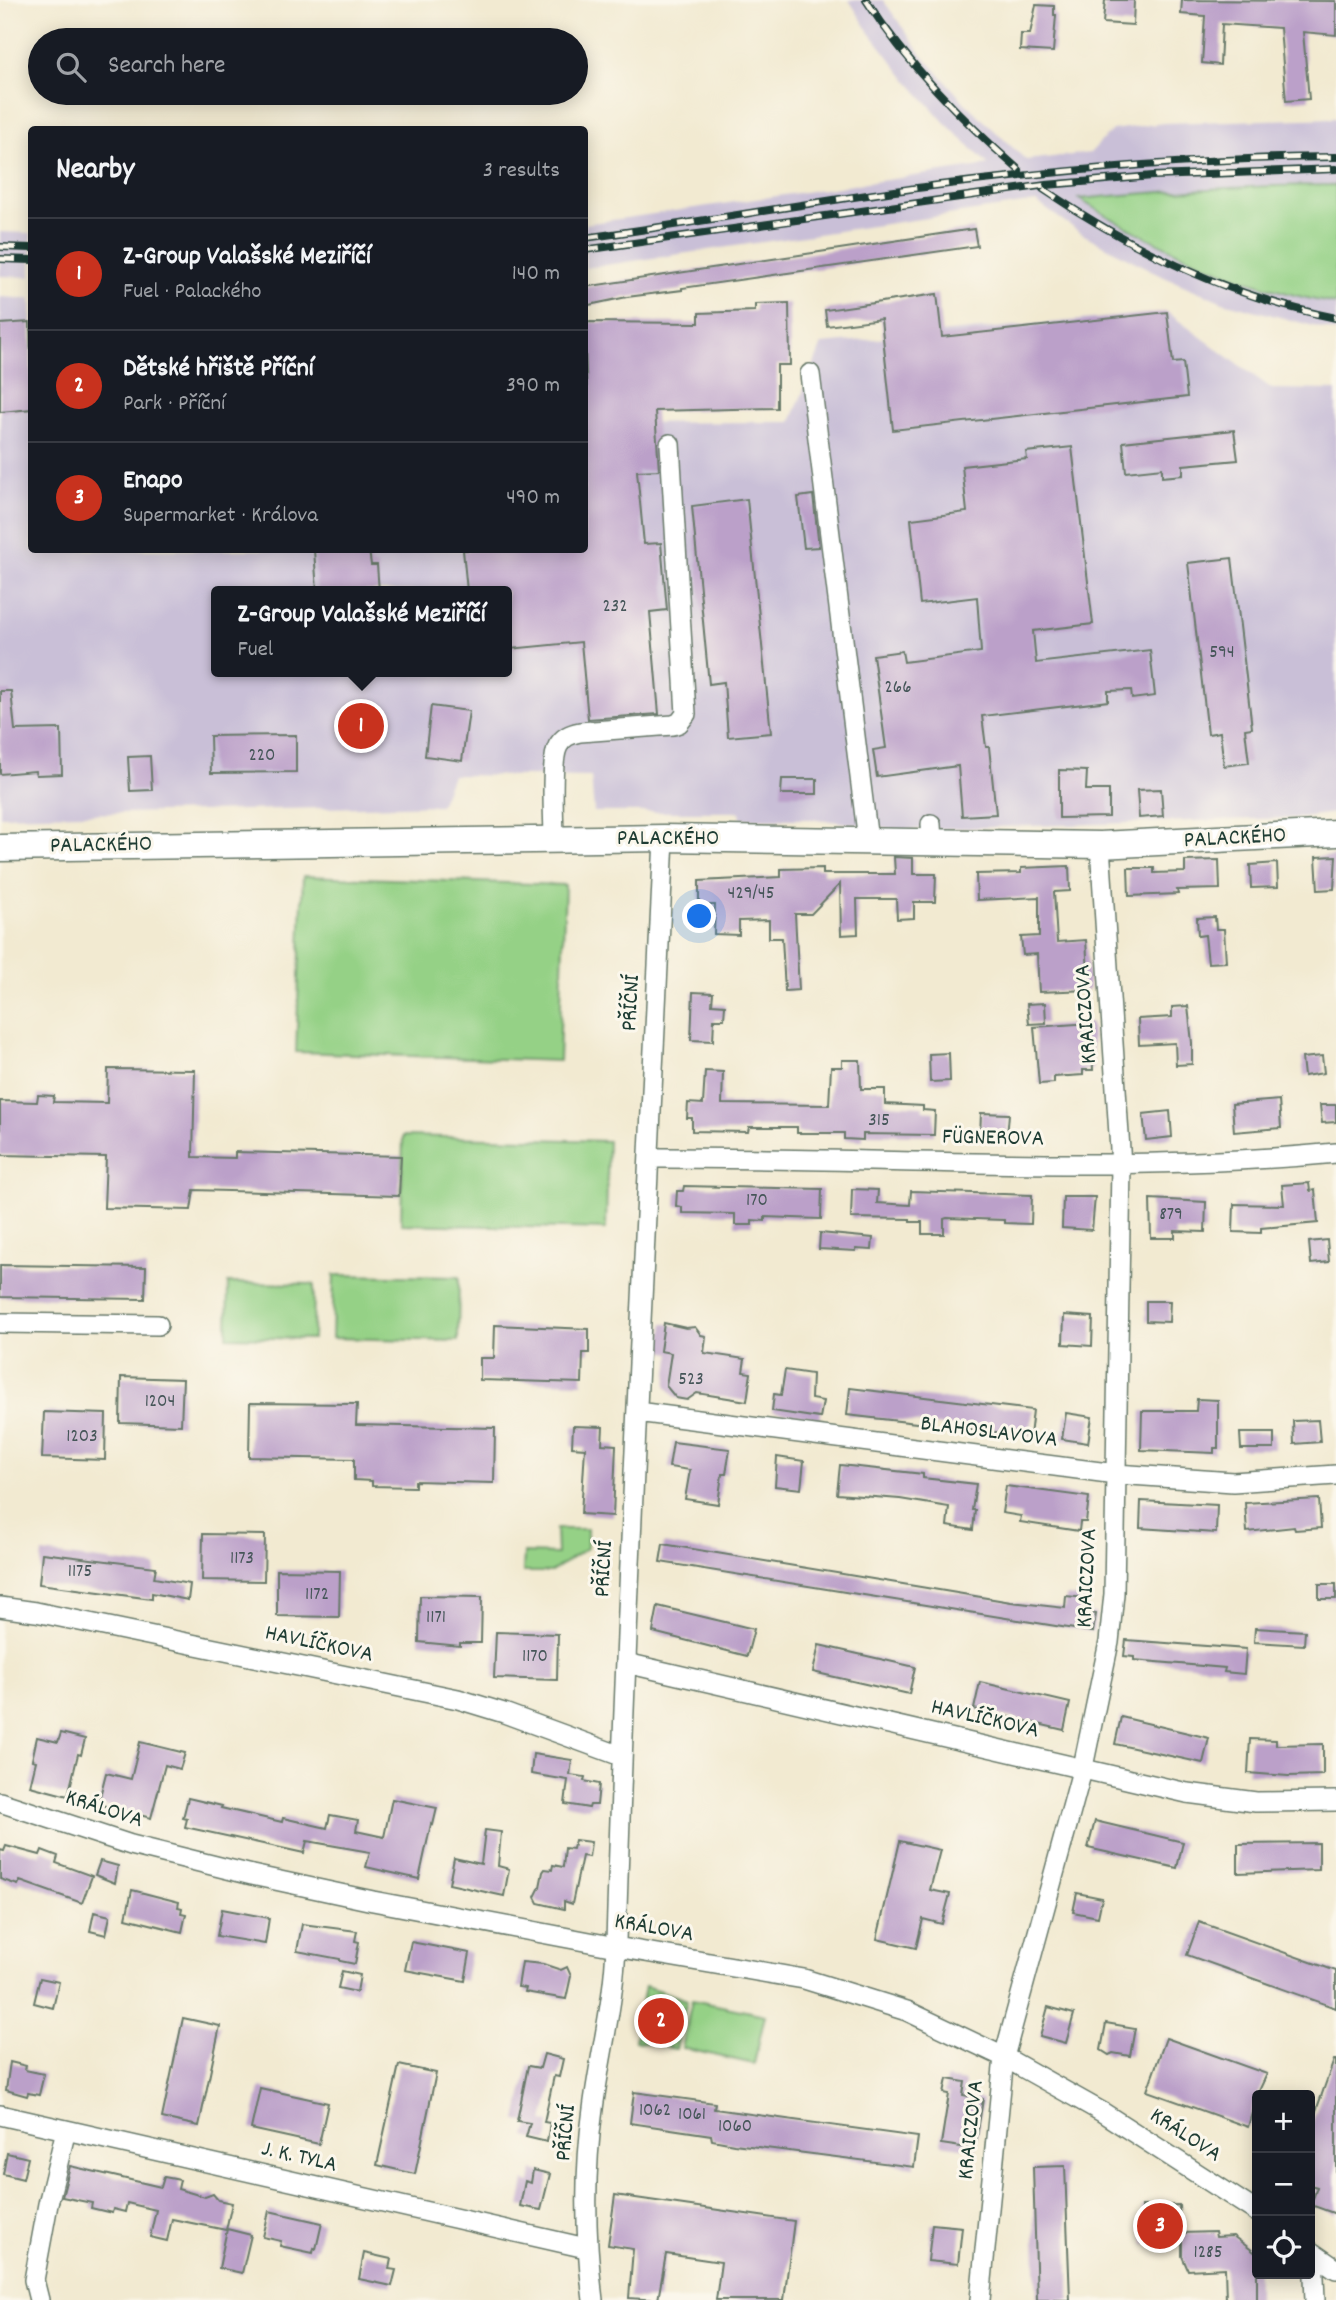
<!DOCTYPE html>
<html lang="en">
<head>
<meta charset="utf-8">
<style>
  :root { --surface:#171b24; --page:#20242c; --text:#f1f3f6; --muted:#9ea1a6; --line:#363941; --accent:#c8321e }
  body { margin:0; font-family:Dekko,sans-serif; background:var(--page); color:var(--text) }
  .controls { position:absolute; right:21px; bottom:21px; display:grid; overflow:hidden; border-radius:7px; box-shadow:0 4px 18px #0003 }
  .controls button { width:63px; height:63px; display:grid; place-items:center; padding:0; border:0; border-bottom:2px solid var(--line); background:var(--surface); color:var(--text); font:35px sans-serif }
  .you { position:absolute; left:700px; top:917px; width:24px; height:24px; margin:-18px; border:5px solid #fff; border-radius:50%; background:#1a73e8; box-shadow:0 0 0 10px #1a73e833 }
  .badge { display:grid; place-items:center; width:46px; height:46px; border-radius:50%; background:var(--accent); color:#fff; font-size:23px; font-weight:700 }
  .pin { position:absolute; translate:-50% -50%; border:4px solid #fff; box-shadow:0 2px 7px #0006 }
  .popup { position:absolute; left:211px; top:586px; width:301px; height:91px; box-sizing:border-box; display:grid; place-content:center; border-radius:7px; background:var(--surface); filter:drop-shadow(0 2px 5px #0005); font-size:23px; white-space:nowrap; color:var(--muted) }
  .popup b { font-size:26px; color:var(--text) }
  .popup::after { content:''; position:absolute; left:50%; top:100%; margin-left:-14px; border:14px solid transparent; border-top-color:var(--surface) }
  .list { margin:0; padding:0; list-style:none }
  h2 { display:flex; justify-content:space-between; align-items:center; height:91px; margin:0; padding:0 28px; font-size:30px }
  h2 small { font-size:23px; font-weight:400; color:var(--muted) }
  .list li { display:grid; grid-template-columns:46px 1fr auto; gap:21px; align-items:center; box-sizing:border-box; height:112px; padding:0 28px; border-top:2px solid var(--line) }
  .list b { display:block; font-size:26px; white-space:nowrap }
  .list p { margin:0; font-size:23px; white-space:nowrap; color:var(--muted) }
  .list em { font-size:23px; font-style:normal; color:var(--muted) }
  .icon { flex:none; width:38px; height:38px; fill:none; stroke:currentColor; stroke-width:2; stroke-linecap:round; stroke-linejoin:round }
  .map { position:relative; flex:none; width:1336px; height:2300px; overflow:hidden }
  .search { position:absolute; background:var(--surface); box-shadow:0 4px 18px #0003; left:28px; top:28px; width:560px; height:77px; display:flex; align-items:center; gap:18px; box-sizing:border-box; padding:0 24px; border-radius:38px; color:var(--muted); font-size:26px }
  .panel { position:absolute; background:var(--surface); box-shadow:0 4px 18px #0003; left:28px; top:126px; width:560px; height:427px; border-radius:7px }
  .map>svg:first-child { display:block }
  .industrial { fill:#c9bfd7; fill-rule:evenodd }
  .green { fill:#95d186; stroke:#5a875d; stroke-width:2 }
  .building { fill:#bba0c9 }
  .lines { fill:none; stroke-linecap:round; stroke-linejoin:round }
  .street-casing { stroke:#697a6b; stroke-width:22 }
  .secondary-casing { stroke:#697a6b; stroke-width:29 }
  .street { stroke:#fff; stroke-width:19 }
  .secondary { stroke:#fff; stroke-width:26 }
  .rail-casing { stroke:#1f3d34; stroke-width:8 }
  .rail { stroke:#fbf7ec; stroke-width:5; stroke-dasharray:16; stroke-linecap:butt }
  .labels { text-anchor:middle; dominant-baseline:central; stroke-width:6; stroke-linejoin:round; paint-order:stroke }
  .number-label { font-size:19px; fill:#465659 }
  .street-label { font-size:23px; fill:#1f3d34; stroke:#fbf7ec }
</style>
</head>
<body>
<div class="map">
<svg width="1336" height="2300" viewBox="0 0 1336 2300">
  <rect width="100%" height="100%" fill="#fbf7ec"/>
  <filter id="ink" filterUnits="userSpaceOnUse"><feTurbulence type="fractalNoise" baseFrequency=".0143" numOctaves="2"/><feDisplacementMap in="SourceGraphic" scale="14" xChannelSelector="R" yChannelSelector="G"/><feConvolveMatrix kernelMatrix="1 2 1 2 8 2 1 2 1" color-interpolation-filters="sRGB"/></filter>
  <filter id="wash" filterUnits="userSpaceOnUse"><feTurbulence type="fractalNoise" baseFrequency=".00686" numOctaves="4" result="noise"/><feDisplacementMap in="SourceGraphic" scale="28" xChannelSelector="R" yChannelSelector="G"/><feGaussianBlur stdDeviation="1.57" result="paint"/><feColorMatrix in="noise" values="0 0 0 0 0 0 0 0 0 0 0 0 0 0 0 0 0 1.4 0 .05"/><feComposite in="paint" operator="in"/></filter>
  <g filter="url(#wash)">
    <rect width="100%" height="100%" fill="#f2ead1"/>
    <path class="industrial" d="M849,0H883L923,56L965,103L1026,160L1090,153L1112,130L1164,123L1336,118V185L1265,186L1153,192L1080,200L1176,251L1278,289L1336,304V332L1223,302L1164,277L1084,235L1036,202L585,268V224L989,165L945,123L902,74L870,33Z
      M0,232L31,233V277L0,276Z
      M0,297L31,299L32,550H584L585,423L791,422L822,344L1167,312L1272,389L1336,390V813L1294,818L900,830L815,819H741L740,812H594L591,777L452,775L440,805L0,816ZM216,591H506V672H216Z"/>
    <path class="green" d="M1336,185V304C1245,288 1157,247 1079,199C1165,191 1250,185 1336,185Z
      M303,876L565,885L559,1061L296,1052Z
      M403,1136L608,1141L606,1229L401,1224Z
      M334,1275L459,1277L458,1341L332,1338Z
      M228,1283L314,1284L313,1339L227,1337Z
      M556,1529H587V1548L551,1572H523L524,1553L557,1554Z
      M645,1986L687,2000L676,2049L635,2041Z
      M692,2000L765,2015L754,2064L682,2048Z"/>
    <g id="blocks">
      <path class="building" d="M1105,0H1134L1133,25L1103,23Z
        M1182,0L1336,1V35L1303,32L1309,99L1286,101L1280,28L1222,24L1220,65L1202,63L1205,16L1181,14Z
        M1036,5L1054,6V15H1056L1053,52L1020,50L1021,34H1030Z
        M974,229L977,246L682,288V290L627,297L584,306V287Z
        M937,294L942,337L1167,312L1173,363L1183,362L1187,397L893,430L881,319L827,326L825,310Z
        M789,303L790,365H777V408L655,411L659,470L637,471L644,544L661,543L667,610L650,612L659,714L588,719L581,642L510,649L506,591H467L463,550H584V395H587L584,322L699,323V313L755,311V304Z
        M30,322L32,409L0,412V324Z
        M1234,430L1238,460L1183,465V475L1162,477V468L1126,472L1123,442Z
        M1072,447L1093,624L1033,631L1036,663L1150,650L1155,696L1132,699L1131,690L1108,691V701L982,716L986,747H989L996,814L962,816L958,766L877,777L873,750L886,748L873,655L902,651L904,662L981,652L977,597L920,604L911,519L967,512L962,466L1027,459L1026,452Z
        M813,495L819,547L804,548L798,497Z
        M747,499L771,733L728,737L724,682L709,684L692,506Z
        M314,550H369L371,565H377L379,591H317Z
        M1232,558L1252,728L1245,729L1249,763L1224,766L1220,732L1208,734L1188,563Z
        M0,691H11L15,730L61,729L62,774L36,775L35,771L0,774Z
        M431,706L469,711L462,761L425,756Z
        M383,717V737L353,735V718Z
        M296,735V772L211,773L210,736Z
        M150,756L152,790L130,791L128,757Z
        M1059,770L1087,771L1086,790H1109V817L1059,818Z
        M782,779H817V794H781Z
        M1161,789L1163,816L1139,818L1137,790Z
        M1336,856L1334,889L1318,890L1316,857Z
        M894,857L913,858V874H936L935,902H914V918L897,919L896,899H857L858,934L841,935L840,884L811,914H795L799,990L785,991L782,938H769V920L739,921V935L714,934L715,905H699V881L781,877V869L823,868V874H895Z
        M1219,860L1220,889L1177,890L1178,894L1129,896L1128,868H1154V873L1185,872V861Z
        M1277,863L1278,887L1251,888L1250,865Z
        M1069,866L1070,891L1054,892L1057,942L1086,940L1089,990L1039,992L1037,954L1023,955L1021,937L1039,936V897L977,900L976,874L1021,873V868Z
        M1215,917L1216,929H1224L1226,962L1208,963L1205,935L1198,936L1197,918Z
        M693,992L713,993L712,1004L725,1005L724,1019H714L713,1041L691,1040Z
        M1045,1003L1046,1023L1029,1024L1027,1004Z
        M1188,1006L1192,1043V1064L1176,1065L1175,1043L1139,1045L1138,1019L1172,1017V1007Z
        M1091,1023L1093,1070H1083V1075L1054,1077V1083L1039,1084L1034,1027Z
        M949,1053L950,1081L930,1082L929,1054Z
        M1322,1056L1324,1073L1304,1076L1302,1058Z
        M842,1060H860L861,1089H885V1104L923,1106V1110L935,1111L934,1135L863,1134V1140L844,1139V1133H797V1127H749L748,1132L692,1131V1118H687L688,1103L703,1104L705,1071L723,1072L722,1104L829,1105L831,1067H842Z
        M108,1069L195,1070L193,1157L235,1158V1152L401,1156L399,1196L194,1190L191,1210L104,1208L106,1157L0,1155V1101L37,1102L38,1095L54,1096L53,1102L107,1103Z
        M1279,1100L1281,1128L1234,1132L1232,1104Z
        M1320,1105H1336V1122L1322,1123Z
        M1170,1111L1172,1137L1146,1140L1143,1114Z
        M981,1113L1009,1114L1007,1137L980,1136Z
        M1309,1183L1310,1191L1315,1190L1318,1223L1261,1228V1233L1233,1232L1234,1204L1284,1205L1282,1185Z
        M684,1186L822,1189L821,1219L765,1217V1221L752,1220V1225H735V1214L682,1213V1207L676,1206L677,1191H683Z
        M852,1189L878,1190L877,1203L910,1205L911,1191L1032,1195L1031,1224L1004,1223V1220L947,1218L944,1219V1234H922V1222H910V1219L851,1218Z
        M1063,1197H1095L1092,1230L1062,1228Z
        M1150,1199L1206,1202L1205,1232L1175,1231V1238H1151Z
        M820,1233L873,1238L872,1250L856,1249V1251L819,1249Z
        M1327,1240L1329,1262L1311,1264L1309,1242Z
        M0,1265L146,1267L145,1299L0,1297Z
        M1146,1301H1170L1169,1322L1146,1321Z
        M1064,1315L1093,1317L1092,1346L1063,1344Z
        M664,1323L686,1328L695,1327L701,1335L706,1336L704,1353L745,1359L743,1372L751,1373L747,1401L697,1393L687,1400L676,1398L666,1386L671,1353L660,1351Z
        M495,1325L589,1329V1353H583L582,1383L480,1380V1358H494Z
        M785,1370L812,1374L811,1399L823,1401L820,1418L772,1411L774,1394L781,1395Z
        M121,1377L183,1379L181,1425L120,1423Z
        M850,1388L1033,1410L1030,1436L847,1415Z
        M1197,1399L1218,1400V1448H1214V1453L1141,1450L1142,1411H1196Z
        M250,1403L357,1404L356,1425L495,1428L494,1483L415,1481V1487L372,1486V1481L354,1480V1459L249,1457Z
        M44,1412L106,1414L105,1460L42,1458Z
        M1066,1413L1092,1417L1088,1443L1062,1439Z
        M1318,1420L1320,1442L1294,1444L1293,1421Z
        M573,1426L603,1427L602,1444L616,1445L613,1516L581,1514L585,1448L572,1447Z
        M1240,1433H1274V1449H1241Z
        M673,1442L730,1449L726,1474H722L718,1504L685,1499L690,1470L669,1467Z
        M777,1457L804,1461L801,1489L775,1486Z
        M840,1465L923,1474V1478L976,1484L972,1510H975L973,1530L947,1526L949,1507L900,1499L837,1494Z
        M1006,1486L1089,1497L1086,1522H1080L1079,1531L1020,1522L1021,1516L1002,1513Z
        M1319,1499L1321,1528L1295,1530L1294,1527L1247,1532L1245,1503Z
        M1141,1501L1217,1505L1216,1533L1140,1528Z
        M203,1534L265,1535L264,1581L202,1580Z
        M663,1544L1011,1602L1065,1608L1066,1596L1086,1598L1083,1611L1096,1614L1093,1632L660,1562Z
        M42,1553L156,1567L154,1578L190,1584L188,1600L152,1593V1599L39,1584Z
        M277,1570L340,1571L339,1617L277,1616Z
        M1319,1584H1336V1599H1319Z
        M420,1596L482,1597L481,1643H460V1646L419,1642Z
        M658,1606L754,1629L747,1656L653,1632Z
        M1255,1628L1305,1631L1304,1645L1254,1642Z
        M496,1632L558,1634L557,1680L494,1678Z
        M1126,1640L1246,1649L1244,1674L1224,1672L1225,1668L1134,1660V1657L1124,1656Z
        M819,1645L915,1667L909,1694L813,1672Z
        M980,1682L1070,1703L1064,1730L974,1709Z
        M1121,1717L1209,1738L1203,1763L1115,1744Z
        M61,1733L85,1739L81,1755L78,1754L68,1796L30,1786L36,1761L32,1760L37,1737L58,1742Z
        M1250,1739L1276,1740V1745L1323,1744V1775L1288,1776L1248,1773Z
        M140,1742L185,1753L180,1769L165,1765L151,1818L98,1804L106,1773L131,1779Z
        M533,1754L572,1760L570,1775L585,1777L584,1781L599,1784L597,1805H590L589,1808L565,1804L568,1780L531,1774Z
        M188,1798L222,1806L221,1808L282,1822L283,1818L327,1828L330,1815L358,1820L356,1831L384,1837L392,1799L437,1808L433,1825L431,1824L419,1879L366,1867L370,1852L307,1841L304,1853L185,1827L187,1819L183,1818Z
        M1095,1821L1183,1842L1177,1868L1088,1848Z
        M485,1830L501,1832L498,1866L509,1869L504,1896L449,1884L454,1858L481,1864Z
        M575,1840L591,1842L589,1857L582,1856L572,1904L564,1901V1909L538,1903L535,1897L540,1887L543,1872L545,1869L552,1870L553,1865L563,1867L565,1848L573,1849Z
        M900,1841L940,1850L930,1890L950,1894L942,1924L923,1919L916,1948L877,1939Z
        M1319,1843V1870L1238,1873V1844Z
        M6,1846L40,1855L42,1850L58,1856L56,1863L92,1876L82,1903L20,1881L18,1885L0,1879V1850L4,1851Z
        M100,1861L118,1866L115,1883L95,1875Z
        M132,1890L179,1902L178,1907L182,1908L181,1913L186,1914L182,1932L126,1918Z
        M1077,1893L1102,1898L1098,1917L1073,1912Z
        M222,1909L269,1918L265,1944L217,1936Z
        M94,1912L110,1916L106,1935L90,1931Z
        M1199,1922L1336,1971V2008L1187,1955Z
        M302,1924L357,1931L355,1941L359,1942L355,1964L340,1961V1959L297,1951Z
        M411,1942L470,1953L465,1981L405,1970Z
        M522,1962L543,1964L561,1970L567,1967L571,1976L566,1999L525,1992L526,1988L518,1987Z
        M342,1971L360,1975L357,1992L338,1988Z
        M40,1978L59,1982L53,2008L34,2003Z
        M1048,2007L1074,2014L1066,2043L1040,2036Z
        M183,2018L220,2026L199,2126L162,2118Z
        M1106,2023L1135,2028L1130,2056L1113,2053L1109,2055L1101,2050Z
        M1166,2038L1267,2074L1257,2095L1248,2127L1147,2091Z
        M544,2054L563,2059L559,2077L554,2076L544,2122L550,2123L547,2142L526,2137L530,2123L517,2121L528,2066L540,2068Z
        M1334,2060H1336V2214L1311,2205L1317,2187L1310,2185V2128Z
        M10,2062L26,2066L25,2070L44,2074L39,2095L28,2093L27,2096L6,2090Z
        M399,2065L436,2073L415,2174L377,2165Z
        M947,2079L965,2082L963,2095L983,2099L975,2149L941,2144L949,2094L944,2093Z
        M260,2088L328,2103L319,2144L251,2129Z
        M634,2092L715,2103L714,2109L918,2137L914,2167L734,2144L712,2140L711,2135L630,2123Z
        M7,2153L28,2158L23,2179L3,2174Z
        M70,2166L161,2187L164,2177L180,2180L178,2189L205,2197L213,2194L218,2200L232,2203L226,2230L172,2219L167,2241L150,2237L156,2210L127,2203L125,2212L113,2209L112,2213L91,2208L92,2203L62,2197Z
        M1065,2166L1070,2300H1037L1033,2167Z
        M533,2170L550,2174L541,2210L520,2206L525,2181L531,2183Z
        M615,2195L794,2221L784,2300H716L721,2262L666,2254L658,2300L629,2298L633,2249L608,2245Z
        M1179,2205L1181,2243L1144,2245L1142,2206Z
        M269,2211L322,2223L316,2249L314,2248L313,2253L280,2246L281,2241L263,2237Z
        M932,2224L962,2227L958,2264L928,2261Z
        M227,2229L251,2235L242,2273L219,2268Z
        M1215,2232L1216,2237L1233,2236L1257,2254V2300H1226L1225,2268L1188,2270L1182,2256V2233Z
        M364,2253L391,2259L389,2269L396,2270L392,2286L359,2279Z"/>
    </g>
  </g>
  <g filter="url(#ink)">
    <use href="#blocks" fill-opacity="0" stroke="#697a6b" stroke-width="2"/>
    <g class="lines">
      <g class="street-casing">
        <path id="street" d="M810,374L868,841
          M931,824L932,842
          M554,840C554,820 550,761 558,746C563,737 570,734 580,732L673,725L679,723L686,714L670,444
          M649,1158C878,1157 1107,1175 1336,1153
          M0,1323L158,1325
          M637,1412L1116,1474L1233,1482L1336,1475
          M0,1607L36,1612L458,1699L504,1713L621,1756
          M626,1663L1187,1793L1256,1802L1336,1801
          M0,1802L131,1845L252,1875L373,1901L616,1947L804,1979L907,2011L1004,2057L1102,2112L1257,2212
          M0,2115L586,2248
          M1310,2251L1336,2269
          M1313,2254L1315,2300
          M39,2300L34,2280L48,2204L66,2130
          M593,2300C585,2236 584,2173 593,2109C600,2054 615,1998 616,1942C627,1574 647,1206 664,838
          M980,2300L1004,2057L1083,1767L1109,1642L1114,1594L1121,1165L1100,845"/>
      </g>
      <g class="secondary-casing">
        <path id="secondary" d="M0,848L664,838L1100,845L1336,833"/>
      </g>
      <use href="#street" class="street"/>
      <use href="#secondary" class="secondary"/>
      <g class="rail-casing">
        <path id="rail" d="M866,0C908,65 961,119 1019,170
          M1043,189C1133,250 1229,297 1336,318
          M584,238C703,222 821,200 940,185C1072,169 1204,158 1336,157
          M0,247L32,248
          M584,250L1046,185L1153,176L1336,169
          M0,259L32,260"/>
      </g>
      <use href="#rail" class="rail"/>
    </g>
  </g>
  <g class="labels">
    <g class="number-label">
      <text x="615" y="607">232</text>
      <text x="1222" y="653">594</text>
      <text x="898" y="688">266</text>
      <text x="262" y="756">220</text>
      <text x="751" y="894">429/45</text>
      <text x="879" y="1121">315</text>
      <text x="757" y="1201">170</text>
      <text x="1171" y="1215">879</text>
      <text x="691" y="1380">523</text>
      <text x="160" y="1402">1204</text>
      <text x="82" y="1437">1203</text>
      <text x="242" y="1559">1173</text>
      <text x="80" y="1572">1175</text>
      <text x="317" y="1595">1172</text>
      <text x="436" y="1618">1171</text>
      <text x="535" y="1657">1170</text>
      <text x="655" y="2111">1062</text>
      <text x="692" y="2115">1061</text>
      <text x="735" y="2127">1060</text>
      <text x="1208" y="2253">1285</text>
    </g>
    <g class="street-label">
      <text x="668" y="839">PALACKÉHO</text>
      <text transform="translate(1235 839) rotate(-3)">PALACKÉHO</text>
      <text transform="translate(101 846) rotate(-1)">PALACKÉHO</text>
      <text transform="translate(632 1003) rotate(-87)">PŘÍČNÍ</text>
      <text transform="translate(1087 1014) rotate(-94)">KRAICZOVA</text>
      <text transform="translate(993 1139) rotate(1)">FÜGNEROVA</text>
      <text transform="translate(989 1433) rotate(7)">BLAHOSLAVOVA</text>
      <text transform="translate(605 1569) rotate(-87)">PŘÍČNÍ</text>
      <text transform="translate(1088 1578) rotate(-87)">KRAICZOVA</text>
      <text transform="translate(319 1645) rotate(12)">HAVLÍČKOVA</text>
      <text transform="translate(985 1720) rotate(13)">HAVLÍČKOVA</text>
      <text transform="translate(104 1810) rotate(18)">KRÁLOVA</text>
      <text transform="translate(654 1929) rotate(10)">KRÁLOVA</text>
      <text transform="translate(972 2130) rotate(-84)">KRAICZOVA</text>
      <text transform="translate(567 2133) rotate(-85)">PŘÍČNÍ</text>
      <text transform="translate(1185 2136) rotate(33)">KRÁLOVA</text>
      <text transform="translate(299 2158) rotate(13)">J. K. TYLA</text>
    </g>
  </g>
</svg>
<div class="controls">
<button>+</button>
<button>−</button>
<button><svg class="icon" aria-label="locate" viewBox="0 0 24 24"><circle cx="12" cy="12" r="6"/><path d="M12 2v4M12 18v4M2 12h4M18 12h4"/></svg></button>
</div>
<div class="you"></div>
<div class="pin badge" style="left:361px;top:726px">1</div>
<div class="popup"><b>Z-Group Valašské Meziříčí</b>Fuel</div>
<div class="pin badge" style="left:661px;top:2021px">2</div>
<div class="pin badge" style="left:1160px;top:2226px">3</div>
<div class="search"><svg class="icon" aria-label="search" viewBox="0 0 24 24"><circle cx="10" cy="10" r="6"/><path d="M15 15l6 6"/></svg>Search here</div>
<section class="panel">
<h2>Nearby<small>3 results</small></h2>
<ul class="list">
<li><span class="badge">1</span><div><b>Z-Group Valašské Meziříčí</b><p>Fuel · Palackého</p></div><em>140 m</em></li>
<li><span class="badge">2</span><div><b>Dětské hřiště Příční</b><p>Park · Příční</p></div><em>390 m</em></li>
<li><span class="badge">3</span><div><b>Enapo</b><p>Supermarket · Králova</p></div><em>490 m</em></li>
</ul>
</section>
</div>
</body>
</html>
